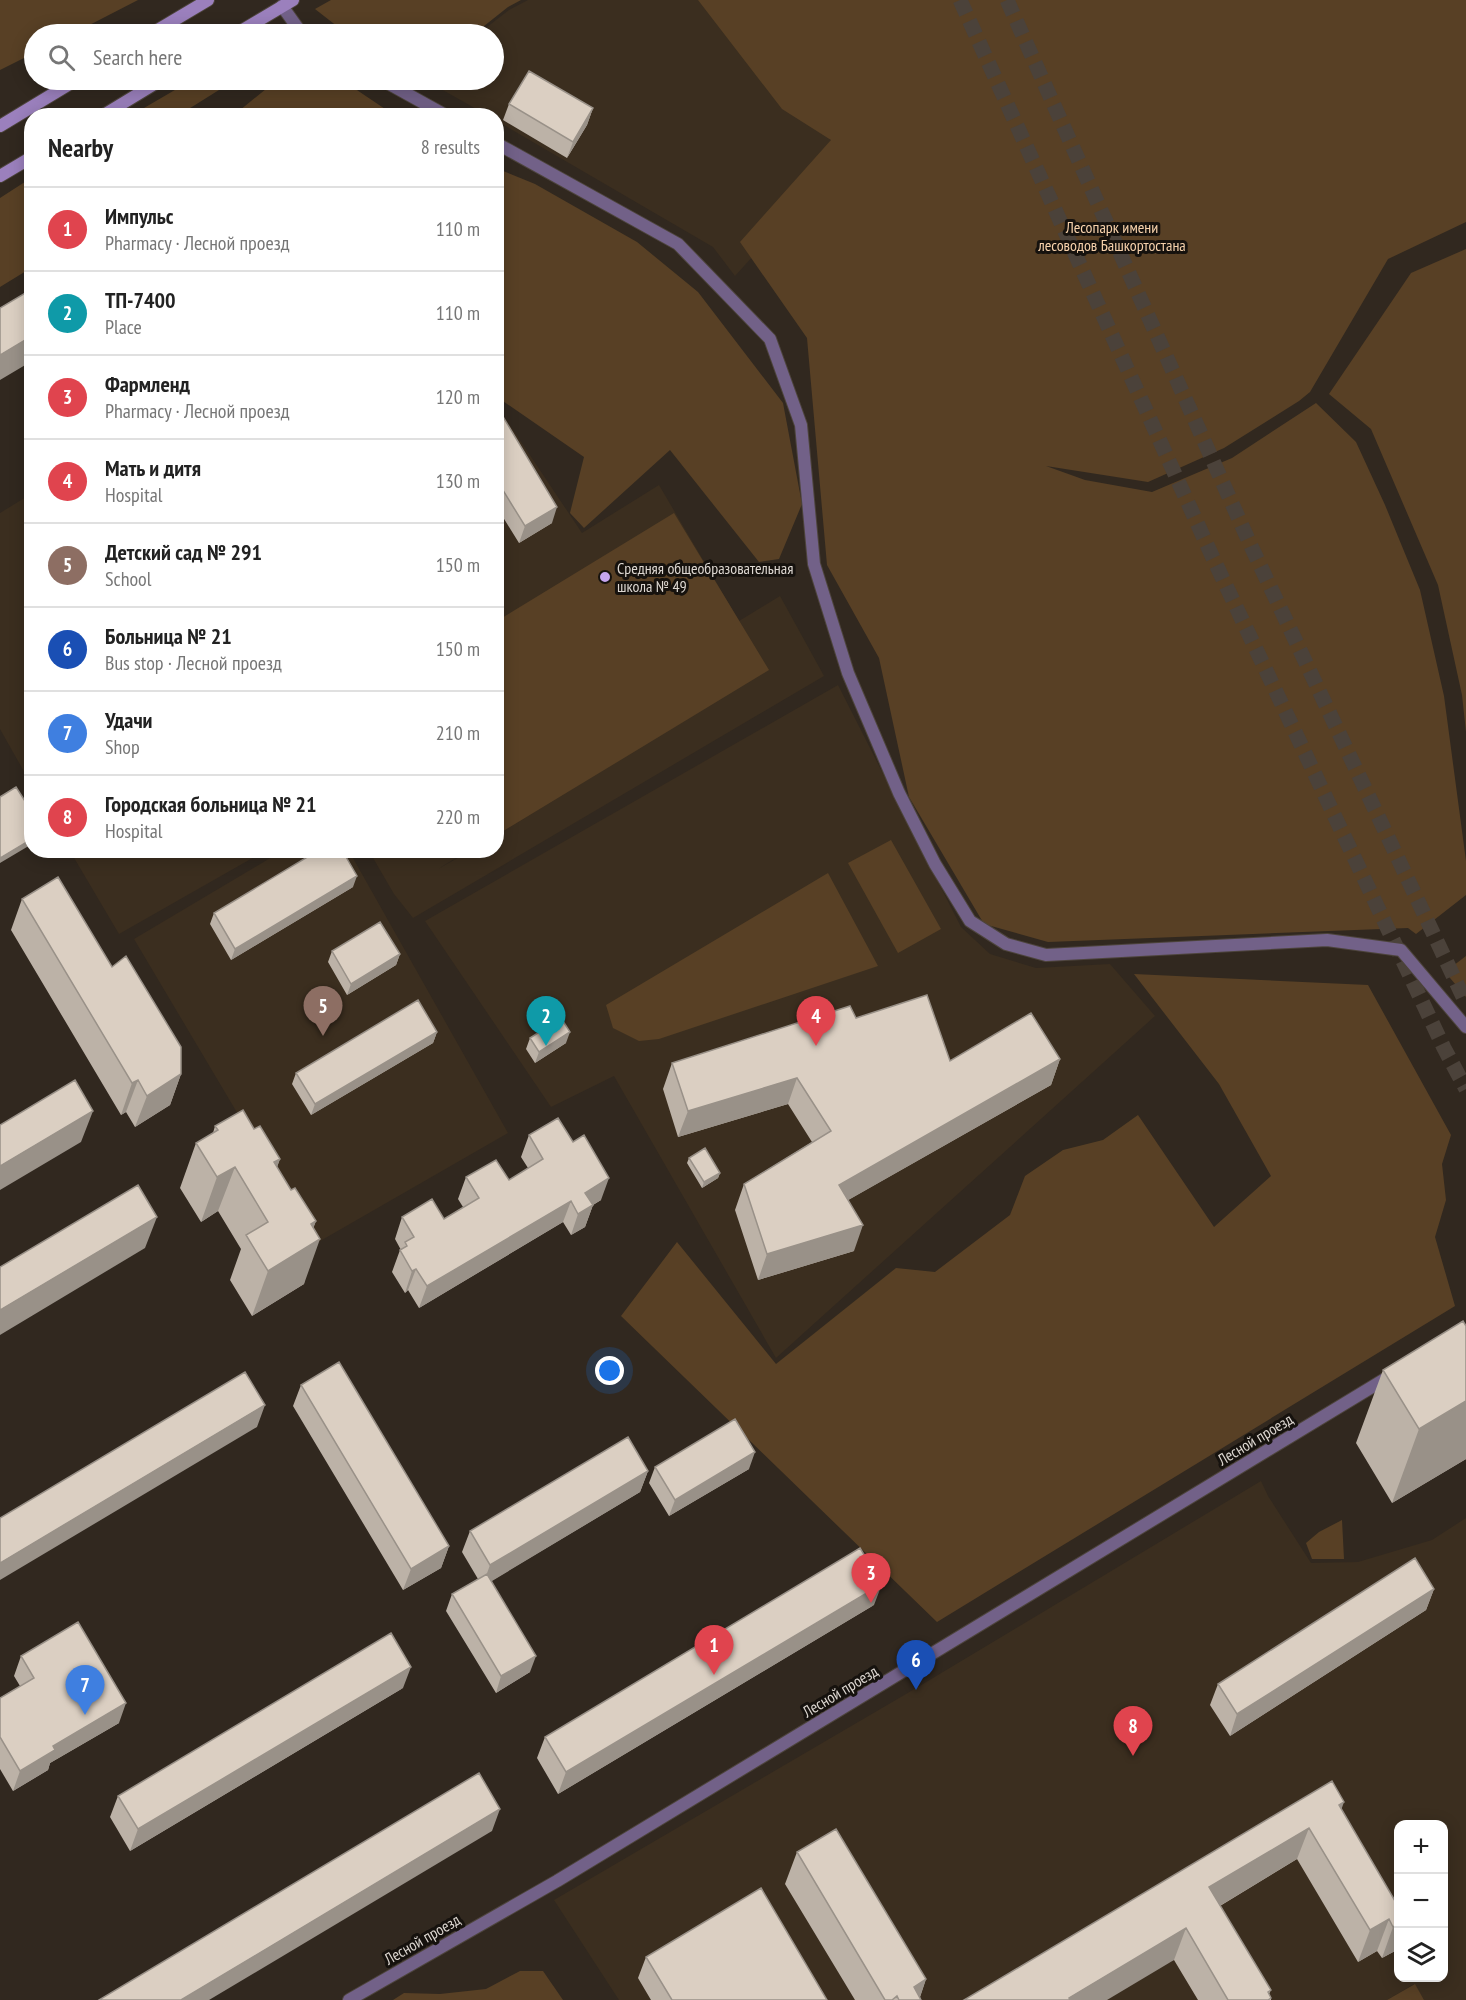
<!DOCTYPE html>
<html lang="en">
<head>
<meta charset="utf-8">
<style>
  :root { --surface:#fff; --page:#f2f2f2; --text:#222; --muted:#767676; --line:#e0e0e0; --accent:#6c5d7f }
  body { margin:0; font-family:"PT Sans Narrow",sans-serif; background:var(--page); color:var(--text) }
  .controls { position:absolute; right:18px; bottom:18px; display:grid; overflow:hidden; border-radius:12px; box-shadow:0 3px 15px #0003 }
  .controls button { width:54px; height:54px; display:grid; place-items:center; padding:0; border:0; border-bottom:2px solid var(--line); background:var(--surface); color:var(--text); font:30px sans-serif }
  .you { position:absolute; left:610px; top:1371px; width:21px; height:21px; margin:-15px; border:4px solid #fff; border-radius:50%; background:#1a73e8; box-shadow:0 0 0 9px #1a73e833 }
  .badge { display:grid; place-items:center; width:39px; height:39px; border-radius:50%; background:var(--accent); color:#fff; font-size:20px; font-weight:700 }
  .pin { position:absolute; translate:-50% -50px; filter:drop-shadow(0 2px 3px #0008) }
  .pin::after { content:''; position:absolute; top:32px; width:21px; height:18px; background:inherit; clip-path:polygon(0 0,100% 0,50% 100%) }
  .list { margin:0; padding:0; list-style:none }
  h2 { display:flex; justify-content:space-between; align-items:center; height:78px; margin:0; padding:0 24px; font-size:26px }
  h2 small { font-size:20px; font-weight:400; color:var(--muted) }
  .list li { display:grid; grid-template-columns:39px 1fr auto; gap:18px; align-items:center; box-sizing:border-box; height:84px; padding:0 24px; border-top:2px solid var(--line) }
  .list b { display:block; font-size:22px; white-space:nowrap }
  .list p { margin:0; font-size:20px; white-space:nowrap; color:var(--muted) }
  .list em { font-size:20px; font-style:normal; color:var(--muted) }
  .icon { flex:none; width:33px; height:33px; fill:none; stroke:currentColor; stroke-width:2; stroke-linecap:round; stroke-linejoin:round }
  .map { position:relative; flex:none; width:1466px; height:2000px; overflow:hidden }
  .search { position:absolute; background:var(--surface); box-shadow:0 3px 15px #0003; left:24px; top:24px; width:480px; height:66px; display:flex; align-items:center; gap:15px; box-sizing:border-box; padding:0 21px; border-radius:33px; color:var(--muted); font-size:22px }
  .panel { position:absolute; background:var(--surface); box-shadow:0 3px 15px #0003; left:24px; top:108px; width:480px; height:750px; border-radius:24px }
  .map>svg:first-child { display:block }
  .built { fill:#3b2e1f; fill-rule:evenodd }
  .green { fill:#584025 }
  .lines { fill:none; stroke-linecap:round; stroke-linejoin:round }
  .primary-tunnel { stroke:#4b423a; stroke-width:15; stroke-dasharray:15 8; stroke-linecap:butt }
  .street-casing { stroke:#4d443c; stroke-width:14 }
  .secondary-casing { stroke:#4d443c; stroke-width:14 }
  .street { stroke:#726188; stroke-width:12 }
  .secondary { stroke:#9b80bd; stroke-width:12 }
  .wall { fill:#bcb2a7 }
  .shaded-wall { fill:#999188 }
  .building { fill:#dbcfc2; stroke:#999188; stroke-width:1.5 }
  .poi-dot { fill:#c6a6f0; stroke:#16120e; stroke-width:2 }
  .labels { text-anchor:middle; dominant-baseline:central; stroke-width:6; stroke-linejoin:round; paint-order:stroke }
  .park-label { font-size:16px; fill:#f7d2ac; stroke:#16120e }
  .poi-label { font-size:16px; fill:#ded8d2; stroke:#16120e; text-anchor:start }
  .street-label { font-size:16px; fill:#ded8d2; stroke:#16120e }
</style>
</head>
<body>
<div class="map">
<svg width="1466" height="2000" viewBox="0 0 1466 2000">
  <rect width="100%" height="100%" fill="#31281f"/>
  <path class="built" d="M528,0H714L844,156L735,276L713,247L497,121L496,116L487,115L425,80H494V34H478L509,10Z
    M497,406L582,533L659,485L739,621L780,596L824,676L413,918L394,894L369,851H467L438,869L470,851L496,850L497,835L620,760L497,833Z
    M31,494V784L0,729V513Z
    M838,685L961,927L990,954L1036,968L1110,964L1155,1016L776,1358L614,1076L551,1107L425,921Z
    M70,851H265L119,934Z
    M282,851H349L508,1133L315,1244L134,939Z
    M1261,1481L1268,1496L1311,1563L1358,1562L1432,1540L1466,1518V2000H1424L1414,1984L1387,2000H619L554,1900L918,1687ZM1398,1824H1444V1978H1398Z"/>
  <path class="green" d="M0,0H138L72,34H34V53L0,70Z
    M331,0H521L508,7L474,34H347L315,9Z
    M698,0H1466V222L1388,259L1310,392L1299,401L1224,448L1148,482L1046,466L1085,480L1152,492L1232,458L1316,403L1356,442L1385,505L1420,590L1444,696L1466,861V895L1416,934L1408,928L1048,942L984,924L909,797L879,658L827,565L807,338L740,242L831,140L782,109Z
    M192,80H235L179,115H132Z
    M277,80H342L394,115H234Z
    M496,168L535,184L637,242L698,292L783,403L802,504L779,559L759,562L670,450L584,528L570,513L584,457L497,397Z
    M31,178V268L0,287V198Z
    M1466,249V732L1462,695L1438,585L1371,429L1329,394L1411,273Z
    M674,513L769,670L497,835V621Z
    M891,840L941,929L898,953L848,863Z
    M828,873L878,966L659,1039L639,1041L613,1028L606,1005Z
    M1466,956V997L1445,972Z
    M1134,974L1368,985L1451,1135L1442,1164L1446,1200L1435,1237L1455,1306L937,1622L621,1316L677,1242L776,1364L896,1268L935,1272L1010,1215L1025,1176L1063,1150L1103,1140L1138,1115L1214,1227L1271,1176L1219,1084Z
    M1342,1520L1344,1559H1312L1306,1543L1319,1532Z
    M520,1971H543L563,2000H393L404,1993L440,1994L486,1989Z
    M1415,1984L1424,2000H1387Z"/>
  <g class="lines">
    <path class="primary-tunnel" d="M960,0L1213,558L1444,1048L1466,1089
      M1007,0L1251,546L1466,1003"/>
    <g class="street-casing">
      <path id="street" d="M282,6L302,34
        M382,80L447,116
        M496,143L678,244L770,339L801,425L814,564L848,673L899,793L935,864L970,921L1006,944L1046,955L1327,940L1401,950L1466,1027
        M349,2000L557,1881L1390,1376"/>
    </g>
    <g class="secondary-casing">
      <path id="secondary" d="M151,34L208,0
        M236,34L293,0
        M102,116L161,80
        M0,126L76,80
        M0,176L32,157"/>
    </g>
    <use href="#street" class="street"/>
    <use href="#secondary" class="secondary"/>
  </g>
  <path class="wall" d="M509,104L593,108L587,125L567,158L503,120Z
    M496,405L552,523L519,543L496,506Z
    M353,887L231,960L210,924L214,913Z
    M22,899L112,967L181,1074L170,1105L135,1127L126,1112L121,1115L11,930Z
    M332,951L400,954L396,965L347,995L328,962Z
    M856,1018L950,1061L1060,1059L1051,1085L848,1200L854,1251L758,1280L735,1210L744,1184L812,1142L788,1104L678,1137L663,1089L672,1063Z
    M437,1032L433,1043L311,1115L292,1084L296,1073Z
    M530,1038L566,1043L535,1063L526,1049Z
    M215,1126L254,1129L280,1159L277,1167L291,1190L316,1221L313,1228L304,1284L252,1316L230,1280L241,1249L218,1211L201,1222L180,1188L196,1143L213,1133Z
    M529,1135L601,1200L593,1205L585,1227L571,1235L563,1222L419,1308L408,1290L405,1293L392,1272L400,1250H401L395,1239L402,1217L444,1219L463,1207L458,1199L466,1177L509,1180L528,1168L521,1157Z
    M689,1158L720,1173L718,1178L702,1188L687,1163Z
    M1466,1326V1459L1392,1503L1356,1443L1383,1370Z
    M301,1385L449,1546L441,1568L403,1590L293,1406Z
    M655,1467L749,1469L669,1516L649,1483Z
    M648,1471L640,1492L491,1581L530,1672L496,1693L446,1611L452,1594L478,1579L462,1552L470,1531Z
    M1434,1589L1426,1610L1230,1736L1210,1705L1218,1684Z
    M874,1605L558,1794L537,1758L545,1737Z
    M21,1656L119,1723L50,1763L48,1770L13,1791L0,1769V1698L20,1686L14,1676Z
    M403,1688L130,1851L110,1817L118,1796Z
    M1341,1810L1398,1906L1395,1951L1382,1958L1377,1951L1358,1962L1297,1859L1220,1906L1271,1990L1269,1994L1271,1998V2000H1198L1174,1960L964,2000Z
    M797,1852L926,1979L920,1997L921,2000H855L785,1884Z
    M646,1957L827,2000H651L638,1978Z"/>
  <path class="shaded-wall" d="M593,108L587,125L567,158L573,142Z
    M32,336V361L0,380V355Z
    M557,507L552,523L519,543L525,526Z
    M32,839V844L0,863V858Z
    M357,876L353,887L231,960L235,949Z
    M400,954L396,965L347,995L351,984Z
    M437,1032L433,1043L311,1115L315,1104Z
    M570,1032L566,1043L535,1063L539,1052Z
    M1060,1059L1051,1085L829,1211L839,1185Z
    M181,1074L170,1105L135,1127L147,1096Z
    M797,1078L788,1104L678,1137L688,1111Z
    M138,1080L126,1112L121,1115L132,1083Z
    M93,1111L81,1142L0,1190V1166Z
    M280,1159L263,1203L258,1207L274,1162Z
    M235,1167L218,1211L201,1222L217,1177Z
    M720,1173L718,1178L702,1188L704,1182Z
    M609,1178L601,1200L578,1214L585,1193Z
    M571,1201L563,1222L419,1308L427,1286Z
    M593,1205L585,1227L571,1235L578,1214Z
    M157,1217L145,1248L0,1335V1310Z
    M316,1221L306,1248L320,1239L304,1284L252,1316L268,1271L311,1224Z
    M863,1225L854,1251L758,1280L767,1254Z
    M416,1269L408,1290L405,1293L412,1271Z
    M1466,1401V1459L1392,1503L1419,1429Z
    M265,1405L257,1427L0,1580V1563Z
    M755,1452L749,1469L669,1516L675,1500Z
    M648,1471L640,1492L482,1587L490,1565Z
    M449,1546L441,1568L403,1590L411,1569Z
    M882,1584L874,1605L558,1794L566,1772Z
    M1434,1589L1426,1610L1230,1736L1237,1714Z
    M536,1656L530,1672L496,1693L501,1676Z
    M411,1667L403,1688L130,1851L138,1829Z
    M126,1703L119,1723L50,1763L48,1770L13,1791L20,1771L53,1746Z
    M1344,1802L1333,1833L1339,1805Z
    M500,1809L492,1831L209,2000H181Z
    M1309,1828L1297,1859L1198,1919L1209,1887Z
    M1389,1919L1377,1951L1358,1962L1370,1930Z
    M1398,1924V1941L1395,1951L1382,1958L1393,1927Z
    M1186,1928L1174,1960L1107,2000H1068L1069,1998Z
    M926,1979L919,2000L914,1987Z"/>
  <path class="building" d="M529,71L593,108L573,142L509,104Z
    M32,289V336L0,355V308Z
    M496,405L557,507L525,526L496,479Z
    M16,787L32,812V839L0,858V797Z
    M319,850H342L357,876L235,949L214,913Z
    M58,877L112,967L126,956L181,1047V1074L147,1096L138,1080L132,1083L22,899Z
    M380,922L400,954L351,984L332,951Z
    M927,995L950,1061L1031,1013L1060,1059L839,1185L863,1225L767,1254L744,1184L831,1131L797,1078L688,1111L672,1063L850,1006L856,1018Z
    M418,1000L437,1032L315,1104L296,1073Z
    M561,1018L570,1032L539,1052L530,1038Z
    M75,1080L93,1111L0,1166V1125Z
    M243,1110L254,1129L260,1126L280,1159L274,1162L291,1190L295,1188L316,1221L311,1224L320,1239L268,1271L246,1235L268,1222L235,1167L217,1177L196,1143L218,1130L215,1126Z
    M558,1118L573,1142L584,1135L609,1178L585,1193L593,1205L578,1214L571,1201L427,1286L416,1269L412,1271L400,1250L407,1246L405,1242L414,1237L402,1217L432,1199L444,1219L479,1198L466,1177L496,1160L509,1180L543,1159L529,1135Z
    M705,1148L720,1173L704,1182L689,1158Z
    M138,1185L157,1217L0,1310V1267Z
    M1463,1321L1466,1326V1401L1419,1429L1383,1370Z
    M339,1362L449,1546L411,1569L301,1385Z
    M245,1372L265,1405L0,1563V1518Z
    M735,1419L755,1452L675,1500L655,1467Z
    M628,1437L648,1471L490,1565L470,1531Z
    M860,1548L882,1584L566,1772L545,1737Z
    M1415,1558L1434,1589L1237,1714L1218,1684Z
    M487,1574L536,1656L501,1676L452,1594Z
    M78,1622L126,1703L53,1746L55,1750L20,1771L0,1737V1698L34,1678L21,1656Z
    M391,1633L411,1667L138,1829L118,1796Z
    M479,1773L500,1809L181,2000H99Z
    M1332,1781L1344,1802L1339,1805L1398,1906V1924L1393,1927L1389,1919L1370,1930L1309,1828L1209,1887L1271,1990L1268,1992L1271,1998L1268,2000H1228L1186,1928L1069,1998L1070,2000H964Z
    M836,1829L926,1979L914,1987L921,2000H899L897,1996L892,2000H885L797,1852Z
    M761,1888L827,2000H672L646,1957Z"/>
  <circle class="poi-dot" cx="605" cy="577" r="6"/>
  <g class="labels">
    <g class="park-label">
      <text x="1112" y="227">Лесопарк имени<tspan x="1112" dy="18">лесоводов Башкортостана</tspan></text>
    </g>
    <g class="poi-label">
      <text x="617" y="568">Средняя общеобразовательная<tspan x="617" dy="18">школа № 49</tspan></text>
    </g>
    <g class="street-label">
      <text transform="translate(1255 1439) rotate(-31)">Лесной проезд</text>
      <text transform="translate(840 1691) rotate(-31)">Лесной проезд</text>
      <text transform="translate(422 1939) rotate(-30)">Лесной проезд</text>
    </g>
  </g>
</svg>
<div class="controls">
<button>+</button>
<button>−</button>
<button><svg class="icon" aria-label="layers" viewBox="0 0 24 24"><path d="M12 4l9 5-9 5-9-5zM3 14l9 5 9-5"/></svg></button>
</div>
<div class="you"></div>
<div class="pin badge" style="left:714px;top:1675px;background:#e0444e">1</div>
<div class="pin badge" style="left:546px;top:1046px;background:#0f9aa8">2</div>
<div class="pin badge" style="left:871px;top:1603px;background:#e0444e">3</div>
<div class="pin badge" style="left:816px;top:1046px;background:#e0444e">4</div>
<div class="pin badge" style="left:323px;top:1036px;background:#8d6e63">5</div>
<div class="pin badge" style="left:916px;top:1690px;background:#1a4fb4">6</div>
<div class="pin badge" style="left:85px;top:1715px;background:#3f7fe0">7</div>
<div class="pin badge" style="left:1133px;top:1756px;background:#e0444e">8</div>
<div class="search"><svg class="icon" aria-label="search" viewBox="0 0 24 24"><circle cx="10" cy="10" r="6"/><path d="M15 15l6 6"/></svg>Search here</div>
<section class="panel">
<h2>Nearby<small>8 results</small></h2>
<ul class="list">
<li><span class="badge" style="background:#e0444e">1</span><div><b>Импульс</b><p>Pharmacy · Лесной проезд</p></div><em>110 m</em></li>
<li><span class="badge" style="background:#0f9aa8">2</span><div><b>ТП-7400</b><p>Place</p></div><em>110 m</em></li>
<li><span class="badge" style="background:#e0444e">3</span><div><b>Фармленд</b><p>Pharmacy · Лесной проезд</p></div><em>120 m</em></li>
<li><span class="badge" style="background:#e0444e">4</span><div><b>Мать и дитя</b><p>Hospital</p></div><em>130 m</em></li>
<li><span class="badge" style="background:#8d6e63">5</span><div><b>Детский сад № 291</b><p>School</p></div><em>150 m</em></li>
<li><span class="badge" style="background:#1a4fb4">6</span><div><b>Больница № 21</b><p>Bus stop · Лесной проезд</p></div><em>150 m</em></li>
<li><span class="badge" style="background:#3f7fe0">7</span><div><b>Удачи</b><p>Shop</p></div><em>210 m</em></li>
<li><span class="badge" style="background:#e0444e">8</span><div><b>Городская больница № 21</b><p>Hospital</p></div><em>220 m</em></li>
</ul>
</section>
</div>
</body>
</html>
